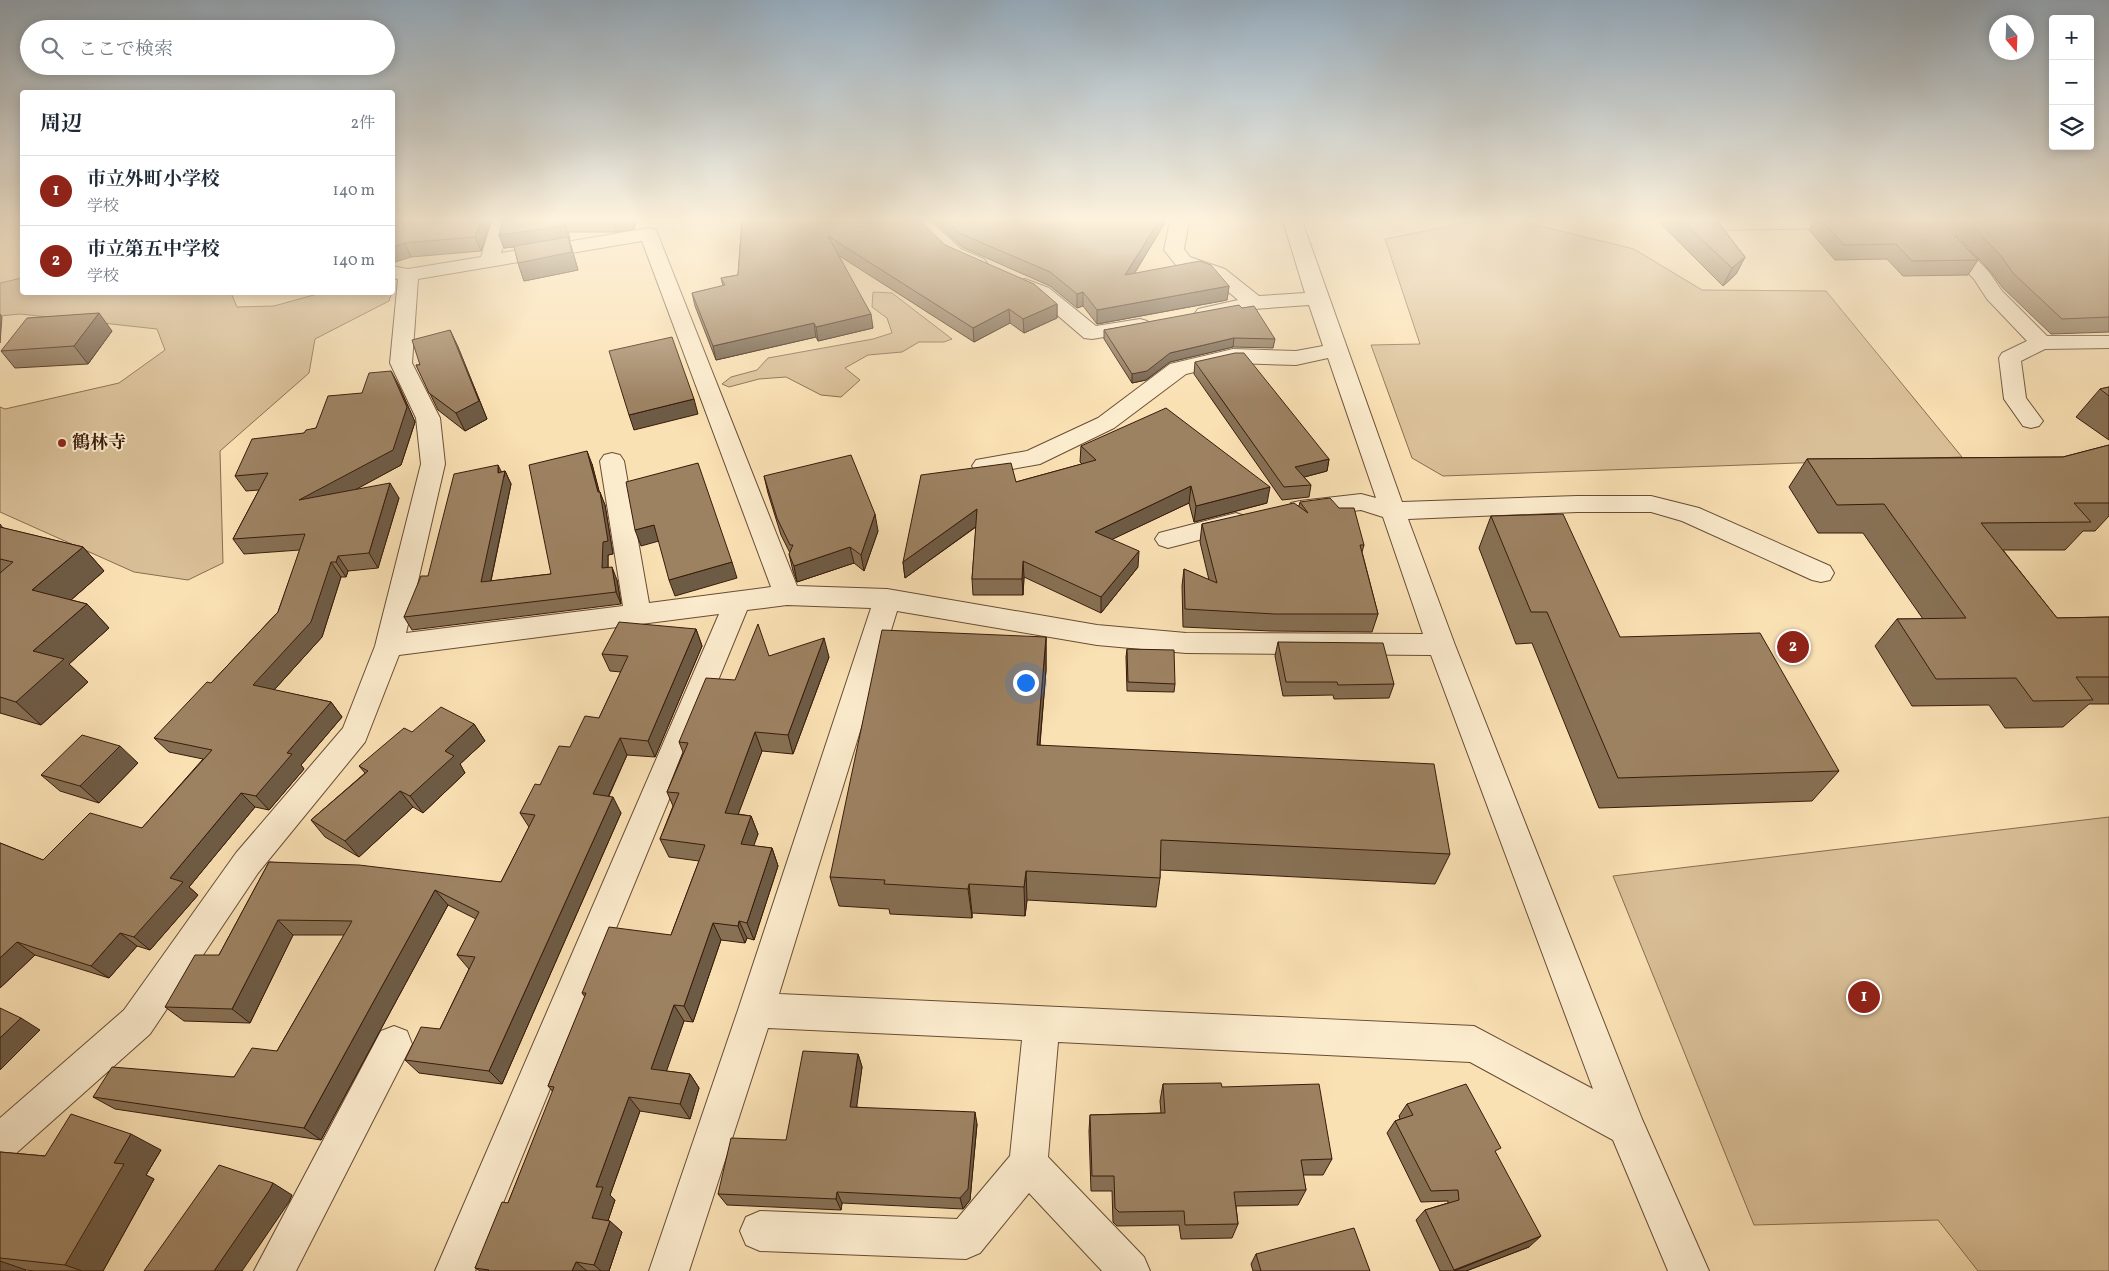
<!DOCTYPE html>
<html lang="ja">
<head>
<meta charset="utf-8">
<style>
  :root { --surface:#fff; --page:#f2f2f3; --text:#1f2937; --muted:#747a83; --line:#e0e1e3; --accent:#8f2418 }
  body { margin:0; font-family:Vollkorn,"Noto Serif JP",serif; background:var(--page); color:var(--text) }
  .controls { position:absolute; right:15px; top:15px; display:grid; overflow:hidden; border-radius:5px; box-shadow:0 2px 12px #0003 }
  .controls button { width:45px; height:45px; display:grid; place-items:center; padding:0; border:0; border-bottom:1px solid var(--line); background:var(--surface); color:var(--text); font:25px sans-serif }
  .compass { position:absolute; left:1989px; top:15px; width:45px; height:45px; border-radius:50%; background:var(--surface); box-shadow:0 2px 12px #0003; rotate:161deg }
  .you { position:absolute; left:1025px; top:682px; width:18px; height:18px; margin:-12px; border:4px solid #fff; border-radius:50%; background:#1a73e8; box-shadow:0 0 0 8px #1a73e833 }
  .badge { display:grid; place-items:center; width:32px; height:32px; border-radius:50%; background:var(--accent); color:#fff; font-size:16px; font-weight:700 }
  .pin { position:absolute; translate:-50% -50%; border:2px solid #fff; box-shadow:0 1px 5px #0006 }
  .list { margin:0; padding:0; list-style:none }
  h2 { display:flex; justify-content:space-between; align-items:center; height:65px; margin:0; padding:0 20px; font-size:21px }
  h2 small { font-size:16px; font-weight:400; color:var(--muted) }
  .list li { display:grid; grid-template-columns:32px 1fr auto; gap:15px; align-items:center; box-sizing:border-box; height:70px; padding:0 20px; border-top:1px solid var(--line) }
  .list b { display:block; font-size:19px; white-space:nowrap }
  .list p { margin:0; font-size:16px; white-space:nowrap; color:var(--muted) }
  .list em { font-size:16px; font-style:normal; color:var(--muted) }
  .icon { flex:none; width:28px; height:28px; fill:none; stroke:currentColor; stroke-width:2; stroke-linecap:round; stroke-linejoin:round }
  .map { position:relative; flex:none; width:2109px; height:1271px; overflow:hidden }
  .search { position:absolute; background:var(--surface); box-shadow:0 2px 12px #0003; left:20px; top:20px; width:375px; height:55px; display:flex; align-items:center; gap:12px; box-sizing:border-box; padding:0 18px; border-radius:28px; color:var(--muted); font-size:19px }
  .panel { position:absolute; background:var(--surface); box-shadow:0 2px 12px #0003; left:20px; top:90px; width:375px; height:205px; border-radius:5px }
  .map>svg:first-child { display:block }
  .green { fill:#d9bf97; stroke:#886d50 }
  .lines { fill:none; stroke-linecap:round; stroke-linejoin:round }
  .minor-casing { stroke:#684c34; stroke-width:2 }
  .minor { fill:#fcecce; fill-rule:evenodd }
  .wall { fill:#877054; stroke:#381b0a }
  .shaded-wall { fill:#6e5b45; stroke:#381b0a }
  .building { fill:#9d8262; stroke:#381b0a }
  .poi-dot { fill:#8f2418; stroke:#fcecce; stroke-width:2 }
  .labels { text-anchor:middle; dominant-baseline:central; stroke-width:4; stroke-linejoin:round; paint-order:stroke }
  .poi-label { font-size:18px; font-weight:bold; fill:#381b0a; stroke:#fcecce; text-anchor:start }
</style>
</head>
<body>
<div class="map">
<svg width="2109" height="1271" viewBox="0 0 2109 1271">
  <rect width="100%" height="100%" fill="#fae1b4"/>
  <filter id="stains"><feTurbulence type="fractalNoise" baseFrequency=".004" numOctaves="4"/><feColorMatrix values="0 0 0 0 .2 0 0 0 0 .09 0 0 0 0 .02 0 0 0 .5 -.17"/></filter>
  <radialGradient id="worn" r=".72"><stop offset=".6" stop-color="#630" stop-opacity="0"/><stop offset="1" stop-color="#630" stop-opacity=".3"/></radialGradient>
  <path class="green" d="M1474,221H1520L1634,249L1702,290L1826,291L1962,457L1443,476L1412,458L1371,345L1420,344L1385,239Z
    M22,278V292L231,293L237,307L274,306L321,293L392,292L389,301L315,339L309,373L220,451L223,563L188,580L134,572L0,512V407L5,409L119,383L165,350L157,329L20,314L0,316V283Z
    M873,292L892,293L952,339L944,342H919L902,352L868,355L845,368L860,380L841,397L821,395L786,377L759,379L729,387L722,384L731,377L757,370L768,358L873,339L892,333L887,318L872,307Z
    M2109,817V1271H1978L1938,1220L1754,1225L1613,876Z"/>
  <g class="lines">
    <g class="minor-casing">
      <path id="minor" d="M492,221H511L501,253L649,228L656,230L797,586L887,589L1097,625L1186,633L1423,634L1383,517L1361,510L1300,517L1291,515L1288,509L1291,503L1300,501L1361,494L1376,498L1328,358L1296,365L1233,363L1186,374L1114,428L1040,464L984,474L976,472L972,466L976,460L1027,451L1098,418L1170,364L1233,349L1296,351L1323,346L1309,305L1254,309L1205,319L1198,317L1195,313L1198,309L1238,300L1211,277L1176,265L1164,250L1170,221H1189L1184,249L1190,257L1225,269L1259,296L1305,293L1283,221H1302L1402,502L1577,496H1651L1699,508L1830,566L1834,573L1830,580L1821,582L1812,580L1682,521L1651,512H1577L1408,519L1455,645L1642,1119L1709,1271H1668L1613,1140L1470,1062L1058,1042L1048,1157L1144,1257L1150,1271H1102L1029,1193L980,1253L966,1259L760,1251L746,1245L740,1231L746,1217L760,1211L957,1219L1010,1156L1022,1040L768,1028L689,1271H649L738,1010L871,608L787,605L747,610L475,1271H435L719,614L399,655L365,742L258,873L150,1034L13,1156L0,1162V1118L124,1010L236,853L343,728L375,646L421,464L416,418L390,363L398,279L392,278V266L408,269L481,257ZM642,241L771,587L649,603L624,461L620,455L612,453L604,455L600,461L623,606L406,633L445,464L440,418L412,363L418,279ZM897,611L1097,645L1186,653L1431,655L1593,1089L1474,1026L779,994Z
        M910,221H930L961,249L984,259L987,263L984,267C961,273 922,240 910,221Z
        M1695,221H1923L1921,225L1914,227L1703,230L1696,228L1694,224Z
        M1948,234L1955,236L1989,272L2002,291L2047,336H2109V348L2045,349L2021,361L2026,398L2043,421L2039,426L2031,428L2023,426L2004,399L1999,358L2002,353L2027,341L1987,299L1974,279L1941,244L1938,240L1941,236Z
        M1025,279L1049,288L1096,326L1140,319L1147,321L1151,325L1147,329L1140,331L1092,339L1084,338L1035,296L1018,289L1015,285L1018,281Z
        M1236,513L1245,516L1249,522L1245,528L1168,548L1159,545L1155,539L1159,533Z
        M394,1026L407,1031L412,1044L296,1271H254L381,1031Z"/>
    </g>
    <use href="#minor" class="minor"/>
  </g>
  <path class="wall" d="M392,221H491L481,251L411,257Z
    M503,221H637L634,229L616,232H568L570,239L569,240L578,270L524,281L518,263L514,247L504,248L499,235Z
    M742,221L945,245L1057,304V318L1024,333L1010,323L974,342L838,255L873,328L818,341L816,337L716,360L695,306L692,293L723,286L721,278L738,275Z
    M933,221H1166L1134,274L1229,286L1227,300L1097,324L1083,306L1077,308L1050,286L962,247Z
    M1658,221H1717L1745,257L1736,274L1723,286Z
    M1814,221H1941L1978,260L1968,275L1903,276L1887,259L1835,260L1809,230Z
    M1944,221H2109V332L2051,334L2003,288L1990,271Z
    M1242,308L1275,339L1273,348L1233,347L1170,362L1146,380L1132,383L1104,339V330Z
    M450,330L458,347L487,419L465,431L438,410L416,365H420Z
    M112,331L88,364L15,368L1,351Z
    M1195,362L1329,459L1327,471L1304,477L1311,485L1309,497L1282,500L1194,374Z
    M391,371L399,386L415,422L401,465L356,489L399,498L378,568L348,571L346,577H341L322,637L274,690L331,702L342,717L301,765L304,769L269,810L255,807L189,887L198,895L150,950L137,946L109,978L35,955L0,988V843L43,860L142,828L203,759L169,752L154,738L211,683L278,612L300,550L244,554L233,539L259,490L246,491L235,476L304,433L316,428Z
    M2109,387V440L2076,417L2100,389Z
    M2109,445V516L2095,531H2083L2065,550H2003L2057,618L2109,617V704H2089L2063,727L2005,728L1989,705L1912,706L1875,646L1897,619H1923L1863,533H1818L1789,487L1807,459L2063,457Z
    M1081,446L1267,503L1194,522L1189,503L1112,539L1138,567L1101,613L1024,577L1023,595H973L972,579L976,527L905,578L903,562L1016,482L1082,464L1080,462Z
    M592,464L599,492L605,505L613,554L608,555V568L617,580L621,604L412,630L404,617L428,576L501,472L505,471L511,484L491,581L551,574Z
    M764,476L878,531L864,571L854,563L797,582L793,571L789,554L790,553L781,535L768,493Z
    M1300,502L1364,545L1362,552L1378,614L1372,632L1271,631L1183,627L1182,586L1184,569L1209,580L1200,542L1202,524L1299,506Z
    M1491,516L1620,637L1839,771L1812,801L1599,808L1532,643L1516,644L1479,548Z
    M0,524L3,528L83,547L104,571L71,600L87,604L109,628L69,664L88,682L41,725L0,713Z
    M696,629L702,646L655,757L627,755L609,796L621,813L502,1084L419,1073L405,1060L440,1029L469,969L457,955L476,919L448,905L321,1140L115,1109L93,1097L234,1077L277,1051L344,935H293L250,1023L184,1021L165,1007L219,955L269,862L501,882L529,827L520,813L540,785L570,747L599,718L621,672L610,671L602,654Z
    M1046,637V670L1040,745L1450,854L1435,884L1160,870V878L1156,907L1027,900L1025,916L972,913V918L890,914L889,909L839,906L830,877Z
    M1278,642L1394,684L1389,698L1334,699L1333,695L1283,696L1275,656Z
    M1127,649L1175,684L1174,692L1127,691L1126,657Z
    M769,656L829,657L793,754L762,751L738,814L751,816L758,834L753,846L772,848L778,866L754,940L747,938L745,943L721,940L693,1022L684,1021L666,1071L690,1074L699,1088L690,1119L640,1111L610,1195L615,1200L608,1220L622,1232L609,1271H480L475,1268L508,1203L553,1092L548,1086L585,997L582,993L671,935L699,861L669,857L660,839L673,806L667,792L683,752L679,742L735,680Z
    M474,724L485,741L460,764L465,773L423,813L413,807L359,857L325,837L311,820L365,773L359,766L412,732Z
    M138,763L99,803L60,791L41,775Z
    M858,1054L862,1067L856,1107L977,1124L970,1200L963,1209L842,1203L841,1210L727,1205L718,1194L786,1140Z
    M1163,1084L1222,1087L1332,1159L1323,1175H1303L1306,1190L1298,1205L1236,1206L1238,1224L1232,1238L1181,1239L1179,1225L1117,1226L1113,1222L1112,1191H1091L1089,1131L1090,1115L1161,1113L1160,1101Z
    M1407,1104L1496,1153L1529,1247L1466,1271H1440L1416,1220L1425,1210L1448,1203V1201L1421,1202L1387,1133L1395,1121L1400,1119L1399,1116Z
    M161,1150L146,1175L154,1179L103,1271H35L26,1270L25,1271H0V1152L45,1156Z
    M1256,1254L1370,1271H1253L1251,1264Z"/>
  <path class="shaded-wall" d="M481,221H491L481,251L475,237Z
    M564,221L578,270L524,281L518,263L569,240L504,248L499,235Z
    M613,221H637L634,229L616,232Z
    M1159,221H1166L1125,289V275Z
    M405,243L411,257L392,263V247Z
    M1745,257L1736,274L1723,286L1732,268Z
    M1229,286L1227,300L1097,324V310Z
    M1083,292V306L1077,308V294Z
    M1057,304V318L1024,333L1023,319Z
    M1009,309L1010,323L974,342L973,328Z
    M99,313L112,331L88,364L74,346Z
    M0,314L2,317L0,343Z
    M871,314L873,328L818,341L816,327Z
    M814,323L816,337L716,360L713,346Z
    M450,330L458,347L487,419L465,431L456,413Z
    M1234,338L1233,347L1170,362L1146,380L1132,383V374L1170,353Z
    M391,371L399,386L415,422L401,465L309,515L299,500Z
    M694,399L698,414L634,430L629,415Z
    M587,451L592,464L601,498L600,492L605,505L613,554L608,555V581L602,568L598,492Z
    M1329,459L1327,471L1293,480L1295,467Z
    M498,465L504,477L505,471L511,484L488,594L481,582L498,473Z
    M390,483L399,498L378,568L369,553Z
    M1191,486L1189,503L1094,548L1095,532Z
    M1270,487L1267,503L1194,522L1196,506Z
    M977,509L978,525L905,578L903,562Z
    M875,514L878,531L864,571L861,555Z
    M654,525L659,541L641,546L635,530Z
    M83,547L104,571L55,614L32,590Z
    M850,547L854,563L797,582L794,566Z
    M1139,551L1138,567L1101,613V597Z
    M338,556L348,571L346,577L336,562Z
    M1023,561L1024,577L1023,595L1022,579Z
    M331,562L341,577L322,637L265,700L253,685Z
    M732,562L737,578L675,596L669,580Z
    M612,567L617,580L621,604L616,592Z
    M87,604L109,628L69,664L88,682L41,725L16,702L33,651Z
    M696,629L702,646L655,757L648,741Z
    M1046,637V670L1037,777V745Z
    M824,638L829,657L793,754L788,735Z
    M331,702L342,717L301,765L304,769L269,810L256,796L287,753Z
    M474,724L485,741L460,764L465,773L423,813L410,796L445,751Z
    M755,732L762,751L732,831L725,813Z
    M620,738L627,755L602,810L593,794Z
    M120,746L138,763L99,803L80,786Z
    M400,791L413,807L359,857L345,841Z
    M241,793L255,807L189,887L198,895L150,950L134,937L170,878Z
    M613,797L621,813L502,1084L489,1071Z
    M751,816L758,834L748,862L741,844Z
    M772,848L778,866L754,940L747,923Z
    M1026,871L1027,900L1025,916L1024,887Z
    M969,884L972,913V918L968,889Z
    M435,890L448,905L321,1140L304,1128Z
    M278,920L293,935L250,1023L232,1009Z
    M739,921L747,938L745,943L738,926Z
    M713,923L721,940L693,1022L684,1006Z
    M120,933L137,946L109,978L91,966Z
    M17,942L35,955L0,988V958Z
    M674,1005L684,1021L662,1084L651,1069Z
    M21,1018L40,1030L0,1070V1038Z
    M858,1054L862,1067L855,1120L850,1107Z
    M690,1074L699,1088L690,1119L680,1104Z
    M629,1097L640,1111L610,1195L615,1200L605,1230L592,1218L596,1187Z
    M975,1112L977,1124L970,1200L963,1209L960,1198Z
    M131,1134L161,1150L146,1175L154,1179L103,1271H82L65,1265L114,1163Z
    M273,1183L292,1195L289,1202L242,1271H214Z
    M837,1192L842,1203L841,1210L836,1199Z
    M610,1221L622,1232L609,1271H601L594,1265Z
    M1541,1236L1529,1247L1466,1271H1454Z
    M0,1261L26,1270L25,1271H0Z
    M576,1262L587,1271H572Z"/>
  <path class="building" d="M392,221H481L475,237L405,243L392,247Z
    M503,221H564L565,226L499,235Z
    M742,221H920L945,245L1034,284L1057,304L1023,319L1009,309L973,328L828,236L871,314L816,327L814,323L713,346L692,293L725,285L721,278L738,275Z
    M947,221H1159L1125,275L1200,261L1211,265L1229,286L1097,310L1083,292L1077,294L1050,272L961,234Z
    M1682,221H1717L1745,257L1732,268Z
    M1822,221H1941L1978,260L1912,261L1896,244L1844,245Z
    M1967,221H2109V317L2062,319L2013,273L2001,256Z
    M568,237L572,252L518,263L514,246Z
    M1239,305L1242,308L1254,306L1275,339L1234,338L1170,353L1147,371L1132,374L1104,330Z
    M99,313L74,346L1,351L27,318Z
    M450,330L479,401L456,413L429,393L416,365H420L412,340Z
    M672,337L694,399L629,415L609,351Z
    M1235,353H1244L1329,459L1295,467L1311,485L1284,487L1195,362Z
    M391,371L407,407L393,450L299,500L390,483L369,553L338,556L336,562H331L311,622L253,685L331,702L287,753L292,754L256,796L241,793L170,878L183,882L134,937L120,933L91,966L17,942L0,958V843L43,860L90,813L142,828L212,750L154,738L207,682L211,683L278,612L305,534L233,539L268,473L235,476L252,439L304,433L306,430L316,428L328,396L362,393L369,373Z
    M2109,387V396L2100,389Z
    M1166,408L1270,487L1196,506L1191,486L1095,532L1139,551L1101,597L1023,561L1022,579H972L977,509L903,562L921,475L1011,463L1016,482L1096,460L1081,446Z
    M2109,445V503H2074L2091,522L1981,523L2057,618L2109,617V677H2076L2093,700L2033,701L2016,678L1936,679L1897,619L1966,618L1884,504L1837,505L1807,459L2063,457Z
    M587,451L598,492H600L608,541L603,542L602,568L612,567L616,592L404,617L421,576H428L454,474L498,465V473L505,471L481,582L551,574L529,465Z
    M851,455L875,514L861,555L850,547L794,566L789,554L793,545H790L777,518L764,476Z
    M698,463L732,562L669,580L654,525L635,530L626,482Z
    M1330,498L1339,508H1354L1364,545H1360L1378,614H1275L1185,609L1184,569L1217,583L1202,524L1294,503L1308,513L1300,502Z
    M1563,514L1620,637L1760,633L1839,771L1618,778L1547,612H1531L1491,516Z
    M0,527L83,547L32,590L87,604L33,651L64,659L16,702L0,697V573L13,562L0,559Z
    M619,622L696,629L648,741L620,738L593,794L613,797L489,1071L405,1060L421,1027L440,1029L475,957L457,955L479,912L435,890L304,1128L93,1097L112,1067L234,1077L252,1048L277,1051L352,921L278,920L232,1009L165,1007L195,955H219L269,862L359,865L501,882L535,815L520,813L535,784L540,785L559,746L570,747L585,716L599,718L628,656L602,654Z
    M758,624L769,656L824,638L788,735L755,732L725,813L751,816L741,844L772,848L747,923L739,921L738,926L713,923L684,1006L674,1005L651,1069L690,1074L680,1104L629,1097L596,1187H603L592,1218L610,1221L594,1265L576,1262L572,1271H488L489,1270L475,1268L502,1202L508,1203L554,1087L548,1086L586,993H582L609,927L671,935L705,845L660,839L679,793L667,792L688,743L679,742L706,678L735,680Z
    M882,630L1046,637L1037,745L1434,764L1450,854L1161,840L1160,878L1026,871L1024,887L969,884L968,889L884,884L885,880L830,877Z
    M1278,642L1383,643L1394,684L1338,685L1337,682H1286Z
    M1127,649L1174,650L1175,684L1128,682Z
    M441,707L474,724L445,751L454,756L410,796L400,791L345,841L311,820L368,771L359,766L404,728L412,732Z
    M82,735L120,746L80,786L41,775Z
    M0,1008L21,1018L0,1038Z
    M803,1051L858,1054L850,1107L975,1112L968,1189L960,1198L837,1192L836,1199L718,1194L731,1138L786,1140Z
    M1221,1083L1222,1087L1319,1084L1332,1159L1301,1160L1306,1190L1234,1192L1238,1224L1185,1225L1184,1211L1119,1212L1115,1208L1114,1176H1092L1090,1115L1165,1113L1163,1084Z
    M1466,1084L1501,1148L1495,1151L1541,1236L1454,1270L1425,1210L1459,1200L1458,1190L1431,1191L1395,1121L1413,1115L1407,1104Z
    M71,1114L131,1134L114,1163L124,1164L65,1265L0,1258V1152L45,1156Z
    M219,1165L273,1183L269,1191L214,1271H144Z
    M1354,1228L1370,1271H1261L1256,1254Z"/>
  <linearGradient id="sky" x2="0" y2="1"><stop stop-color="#95abbc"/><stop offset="0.55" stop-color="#fdf2dd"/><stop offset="1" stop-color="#fdf2dd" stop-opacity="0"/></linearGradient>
  <rect width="2109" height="399" fill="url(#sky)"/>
  <circle class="poi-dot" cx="62" cy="443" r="5"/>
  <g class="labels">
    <g class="poi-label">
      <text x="72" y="443">鶴林寺</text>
    </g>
  </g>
  <rect width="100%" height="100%" filter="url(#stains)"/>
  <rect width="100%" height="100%" fill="url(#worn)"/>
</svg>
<div class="controls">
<button>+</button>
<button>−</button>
<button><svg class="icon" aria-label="layers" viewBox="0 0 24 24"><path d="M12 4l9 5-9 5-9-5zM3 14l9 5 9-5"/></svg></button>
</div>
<svg class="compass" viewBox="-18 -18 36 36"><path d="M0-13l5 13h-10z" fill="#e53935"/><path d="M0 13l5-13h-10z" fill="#747a83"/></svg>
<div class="you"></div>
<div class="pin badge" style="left:1864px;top:997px">1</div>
<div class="pin badge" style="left:1793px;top:647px">2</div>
<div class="search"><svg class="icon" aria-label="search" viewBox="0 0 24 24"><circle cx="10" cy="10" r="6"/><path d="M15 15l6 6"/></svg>ここで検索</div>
<section class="panel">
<h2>周辺<small>2件</small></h2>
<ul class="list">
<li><span class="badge">1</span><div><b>市立外町小学校</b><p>学校</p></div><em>140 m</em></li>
<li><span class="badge">2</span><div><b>市立第五中学校</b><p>学校</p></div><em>140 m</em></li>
</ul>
</section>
</div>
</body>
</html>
